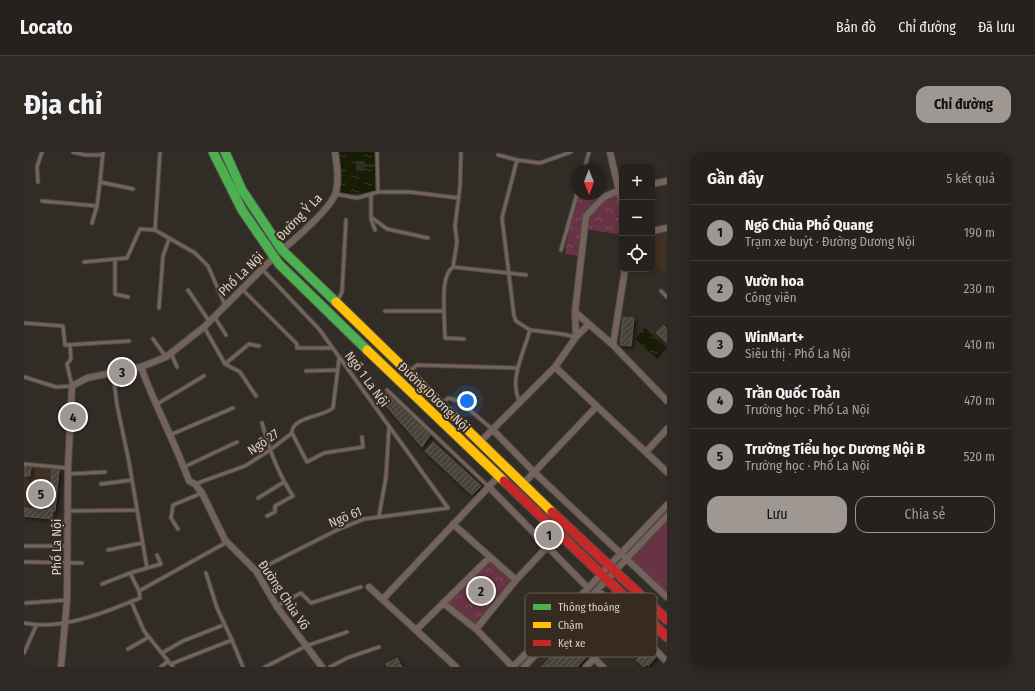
<!DOCTYPE html>
<html lang="vi">
<head>
<meta charset="utf-8">
<style>
  :root { --surface:#26211c; --page:#2e2925; --text:#f1f3f6; --muted:#a4a3a3; --line:#423e3b; --accent:#9f9791 }
  body { margin:0; font-family:"Fira Sans Condensed",sans-serif; background:var(--page); color:var(--text) }
  .controls { position:absolute; right:12px; top:12px; display:grid; overflow:hidden; border-radius:8px; box-shadow:0 2px 6px #0003 }
  .controls button { width:36px; height:36px; display:grid; place-items:center; padding:0; border:0; border-bottom:1px solid var(--line); background:var(--surface); color:var(--text); font:20px sans-serif }
  .compass { position:absolute; left:547px; top:12px; width:36px; height:36px; border-radius:50%; background:var(--surface); box-shadow:0 2px 6px #0003; rotate:179deg }
  .you { position:absolute; left:443px; top:249px; width:14px; height:14px; margin:-10px; border:3px solid #fff; border-radius:50%; background:#1a73e8; box-shadow:0 0 0 6px #1a73e833 }
  .badge { display:grid; place-items:center; width:26px; height:26px; border-radius:50%; background:var(--accent); color:#111; font-size:13px; font-weight:700 }
  .pin { position:absolute; translate:-50% -50%; border:2px solid #fff; box-shadow:0 1px 4px #0006 }
  .list { margin:0; padding:0; list-style:none }
  h2 { display:flex; justify-content:space-between; align-items:center; height:52px; margin:0; padding:0 16px; font-size:17px }
  h2 small { font-size:13px; font-weight:400; color:var(--muted) }
  .list li { display:grid; grid-template-columns:26px 1fr auto; gap:12px; align-items:center; box-sizing:border-box; height:56px; padding:0 16px; border-top:1px solid var(--line) }
  .list b { display:block; font-size:15px; white-space:nowrap }
  .list p { margin:0; font-size:13px; white-space:nowrap; color:var(--muted) }
  .list em { font-size:13px; font-style:normal; color:var(--muted) }
  .actions { display:flex; gap:8px; padding:12px 16px }
  .actions a { flex:1; padding:9px 0; border:1px solid var(--accent); border-radius:12px; text-align:center; font-size:14px; color:var(--accent) }
  .actions .main { background:var(--accent); color:#111 }
  .icon { flex:none; width:22px; height:22px; fill:none; stroke:currentColor; stroke-width:2; stroke-linecap:round; stroke-linejoin:round }
  .map { position:relative; flex:none; width:643px; height:515px; overflow:hidden; border-radius:12px }
  header { display:flex; align-items:center; gap:24px; box-sizing:border-box; height:56px; padding:0 20px; background:var(--surface); border-bottom:1px solid var(--line) }
  header strong { font-size:19px }
  nav { display:flex; gap:22px; margin-inline-start:auto; font-size:14px }
  .intro { display:flex; align-items:center; justify-content:space-between; box-sizing:border-box; height:96px; padding:0 24px }
  h1 { margin:0; font-size:28px }
  .button { padding:10px 18px; border-radius:12px; background:var(--accent); color:#111; font-size:14px; font-weight:700 }
  main { display:flex; gap:24px; padding:0 24px }
  aside { flex:1; background:var(--surface); border-radius:12px; box-shadow:0 2px 6px #0003 }
  .map>svg:first-child { display:block }
  .built { fill:#413123 }
  .forest { fill:url(#forest-crowns) }
  .garden { fill:#673345 }
  .water { fill:url(#water-ripples) }
  .building { fill:url(#building-hatch); stroke:#58544e; filter:url(#shadow) }
  .lines { fill:none; stroke-linecap:round; stroke-linejoin:round }
  .lane-casing { stroke:#4f4a44; stroke-width:5 }
  .street-casing { stroke:#4f4a44; stroke-width:8 }
  .fast-casing { stroke:#4f4a44; stroke-width:11 }
  .slow-casing { stroke:#4f4a44; stroke-width:11 }
  .jam-casing { stroke:#4f4a44; stroke-width:11 }
  .lane { stroke:#74625d; stroke-width:3 }
  .street { stroke:#74625d; stroke-width:6 }
  .fast { stroke:#4caf50; stroke-width:9 }
  .slow { stroke:#ffc107; stroke-width:9 }
  .jam { stroke:#c62828; stroke-width:9 }
  .labels { text-anchor:middle; dominant-baseline:central; stroke-width:4; stroke-linejoin:round; paint-order:stroke }
  .street-label { font-size:13px; fill:#d9d1ca; stroke:#372b21 }
  .key { fill:#372b21; stroke:#685d54; stroke-width:1 }
  .key-label { font-size:11px; fill:#d9d1ca }
</style>
</head>
<body>
<header>
<strong>Locato</strong>
<nav><a>Bản đồ</a><a>Chỉ đường</a><a>Đã lưu</a></nav>
</header>
<div class="intro"><h1>Địa chỉ</h1><a class="button">Chỉ đường</a></div>
<main>
<div class="map">
<svg width="643" height="515" viewBox="0 0 643 515">
  <defs>
    <pattern id="forest-crowns" width="20" height="18" patternUnits="userSpaceOnUse"><rect width="20" height="18" fill="#673345"/><path d="M2 6a3 3 0 1 1 6 0M12 15a3 3 0 1 1 6 0" fill="none" stroke="#7c505e"/></pattern>
    <pattern id="water-ripples" width="26" height="14" patternUnits="userSpaceOnUse"><rect width="26" height="14" fill="#171d05"/><path d="M2 4q2-2 4 0t4 0M15 11q2-2 4 0t4 0" fill="none" stroke="#383d28"/></pattern>
    <pattern id="building-hatch" width="6" height="6" patternUnits="userSpaceOnUse"><rect width="6" height="6" fill="#494337"/><path d="M-1 1l2-2M0 6l6-6M5 7l2-2" fill="none" stroke="#635d53"/></pattern>
    <filter id="shadow"><feDropShadow dx="2" dy="2" stdDeviation="2" flood-color="#0009"/></filter>
  </defs>
  <rect width="100%" height="100%" fill="#322c26"/>
  <path class="built" d="M643,80V123L628,109V83Z
    M0,314L36,318L31,369L0,366Z"/>
  <path class="forest" d="M594,39L598,54V83L561,77L563,65L580,46Z
    M555,42H574L580,45L562,64L557,104L541,102L547,61Z
    M466,406L491,428L452,476L420,451Z"/>
  <path class="garden" d="M643,367V443L606,407Z"/>
  <path class="water" d="M311,0H351V12H341V9H332V19H341V15H351L352,41L312,42Z
    M621,176L643,196L633,207L611,187Z"/>
  <path class="building" d="M599,165L610,166L607,194L596,193Z
    M639,173L643,177V191L632,181Z
    M362,241L407,282L398,295L356,247Z
    M409,290L457,334L448,343L401,299Z
    M0,314L7,315L6,324H0Z
    M28,318H35L31,359L24,358Z
    M0,356L29,359L28,367L0,364Z
    M572,458L591,475L553,515H517Z
    M621,494L632,505L624,514L622,512L620,515L612,508L615,506L613,503Z
    M373,506L378,515H364L362,512Z"/>
  <g class="lines">
    <g class="lane-casing">
      <path id="lane" d="M49,0L61,3H78
        M79,0L76,30L109,37
        M353,0L354,40
        M474,3L493,8L516,11L547,0
        M493,8L478,66L490,164L492,169L506,178
        M560,18L565,0
        M14,30L13,15L18,0
        M312,42L333,46L354,40H386L435,46
        M347,42V67L351,78
        M18,49L73,54
        M347,65L363,77L404,86
        M68,71L73,54L76,30
        M131,78L136,0
        M537,98L553,42
        M91,108V142L104,145
        M60,110L103,106L116,77L131,78L171,101L184,114L201,153
        M429,115L433,90L431,74L436,35L437,0
        M429,115L502,123
        M218,137L273,192V196H308
        M164,138L185,169
        M637,139L643,145
        M313,150L318,140L322,68
        M135,156L139,104L145,87
        M361,159H420L421,186L440,187
        M420,159C420,147 418,123 429,115
        M190,164L202,183
        M0,171L39,174L41,193L105,189
        M180,175L201,212L225,192L235,194
        M129,187L142,205
        M147,201L153,215
        M201,212L216,220L232,244
        M282,219L314,218
        M385,220L393,213L494,216
        M89,221L93,253L105,310L123,416
        M0,225L32,235L48,234L43,212L47,207L46,193
        M363,238L464,334
        M496,250C484,229 500,200 506,178L538,182L552,185
        M419,251L424,246L435,249L468,277
        M133,252L180,224
        M238,271C245,297 254,322 269,344L251,354V360L243,364
        M268,281C267,265 299,265 309,256L315,207
        M146,283L209,256
        M0,312L44,316
        M160,315L213,290
        M44,322L81,320
        M77,332L108,328
        M171,332L221,314L246,298L268,281L283,310L300,301L339,295L338,285
        M234,346L260,330
        M44,359L112,358
        M355,364L362,325L365,275
        M154,377L147,366L149,353L178,341
        M0,394H43
        M84,398L118,391
        M0,410L58,411
        M232,419L313,378L340,367L424,356L295,177L238,117
        M106,421L137,412L133,403
        M182,421L193,456L208,488
        M78,432L106,421L115,439L203,390
        M107,449L120,479L149,515
        M2,451L43,448
        M253,454L277,441L287,451L337,435
        M0,471C37,479 82,460 116,446L115,439
        M104,497L125,485
        M0,501L12,474
        M138,501L159,489L197,474
        M147,512L208,488L219,515
        M137,515L144,509
        M241,515L282,494L323,480
        M306,515L323,506L355,495"/>
    </g>
    <g class="street-casing">
      <path id="street" d="M586,0L598,52
        M628,32L643,29
        M628,79L643,76
        M258,98C271,87 308,56 312,40C315,26 313,14 311,0
        M601,117L589,193L643,249
        M551,160L589,193
        M552,185L565,172
        M117,215C131,254 151,290 165,329L171,332L178,341L201,388L232,419L253,455L298,515
        M531,215L643,320
        M469,278L510,320L643,445
        M456,290L531,215L552,185L551,160L562,64L580,45L598,37
        M622,300L643,277
        M499,332L572,255
        M464,334L564,436
        M429,372L492,428
        M345,435L432,515
        M570,441L578,442L643,510
        M359,447L474,325
        M419,451L452,477
        M392,478L466,405
        M570,506L579,515
        M37,515L43,448L44,316L48,234L63,226L117,215L142,205L180,175L250,105
        M489,515L643,353
        M489,515L452,477L492,428L523,395
        M500,515L643,364
        M562,515L605,470"/>
    </g>
    <g class="fast-casing">
      <path id="fast" d="M189,0L218,58L255,112L343,198
        M201,0L218,38L258,98L312,150"/>
    </g>
    <g class="slow-casing">
      <path id="slow" d="M312,150L528,360
        M343,198L480,329"/>
    </g>
    <g class="jam-casing">
      <path id="jam" d="M480,329L643,485
        M528,360L643,468"/>
    </g>
    <use href="#lane" class="lane"/>
    <use href="#street" class="street"/>
    <use href="#fast" class="fast"/>
    <use href="#slow" class="slow"/>
    <use href="#jam" class="jam"/>
  </g>
  <g class="labels">
    <g class="street-label">
      <text transform="translate(275 65) rotate(-46)">Đường Ỷ La</text>
      <text transform="translate(217 122) rotate(-44)">Phố La Nội</text>
      <text transform="translate(343 227) rotate(54)">Ngõ 1 La Nội</text>
      <text transform="translate(410 245) rotate(44)">Đường Dương Nội</text>
      <text transform="translate(239 290) rotate(-35)">Ngõ 27</text>
      <text transform="translate(321 365) rotate(-22)">Ngõ 61</text>
      <text transform="translate(32 395) rotate(-90)">Phố La Nội</text>
      <text transform="translate(260 443) rotate(56)">Đường Chùa Võ</text>
    </g>
  </g>
  <rect x="501" y="441" width="132" height="64" rx="6" class="key"/>
  <rect x="509" y="452" width="18" height="6" fill="#4caf50"/>
  <rect x="509" y="470" width="18" height="6" fill="#ffc107"/>
  <rect x="509" y="488" width="18" height="6" fill="#c62828"/>
  <g class="key-label">
    <text x="534" y="459">Thông thoáng</text>
    <text x="534" y="477">Chậm</text>
    <text x="534" y="495">Kẹt xe</text>
  </g>
</svg>
<div class="controls">
<button>+</button>
<button>−</button>
<button><svg class="icon" aria-label="locate" viewBox="0 0 24 24"><circle cx="12" cy="12" r="6"/><path d="M12 2v4M12 18v4M2 12h4M18 12h4"/></svg></button>
</div>
<svg class="compass" viewBox="-18 -18 36 36"><path d="M0-13l5 13h-10z" fill="#e53935"/><path d="M0 13l5-13h-10z" fill="#a4a3a3"/></svg>
<div class="you"></div>
<div class="pin badge" style="left:525px;top:383px">1</div>
<div class="pin badge" style="left:457px;top:439px">2</div>
<div class="pin badge" style="left:98px;top:220px">3</div>
<div class="pin badge" style="left:49px;top:265px">4</div>
<div class="pin badge" style="left:17px;top:342px">5</div>
</div>
<aside>
<h2>Gần đây<small>5 kết quả</small></h2>
<ul class="list">
<li><span class="badge">1</span><div><b>Ngõ Chùa Phổ Quang</b><p>Trạm xe buýt · Đường Dương Nội</p></div><em>190 m</em></li>
<li><span class="badge">2</span><div><b>Vườn hoa</b><p>Công viên</p></div><em>230 m</em></li>
<li><span class="badge">3</span><div><b>WinMart+</b><p>Siêu thị · Phố La Nội</p></div><em>410 m</em></li>
<li><span class="badge">4</span><div><b>Trần Quốc Toản</b><p>Trường học · Phố La Nội</p></div><em>470 m</em></li>
<li><span class="badge">5</span><div><b>Trường Tiểu học Dương Nội B</b><p>Trường học · Phố La Nội</p></div><em>520 m</em></li>
</ul>
<div class="actions"><a class="main">Lưu</a><a>Chia sẻ</a></div>
</aside>
</main>
</body>
</html>
